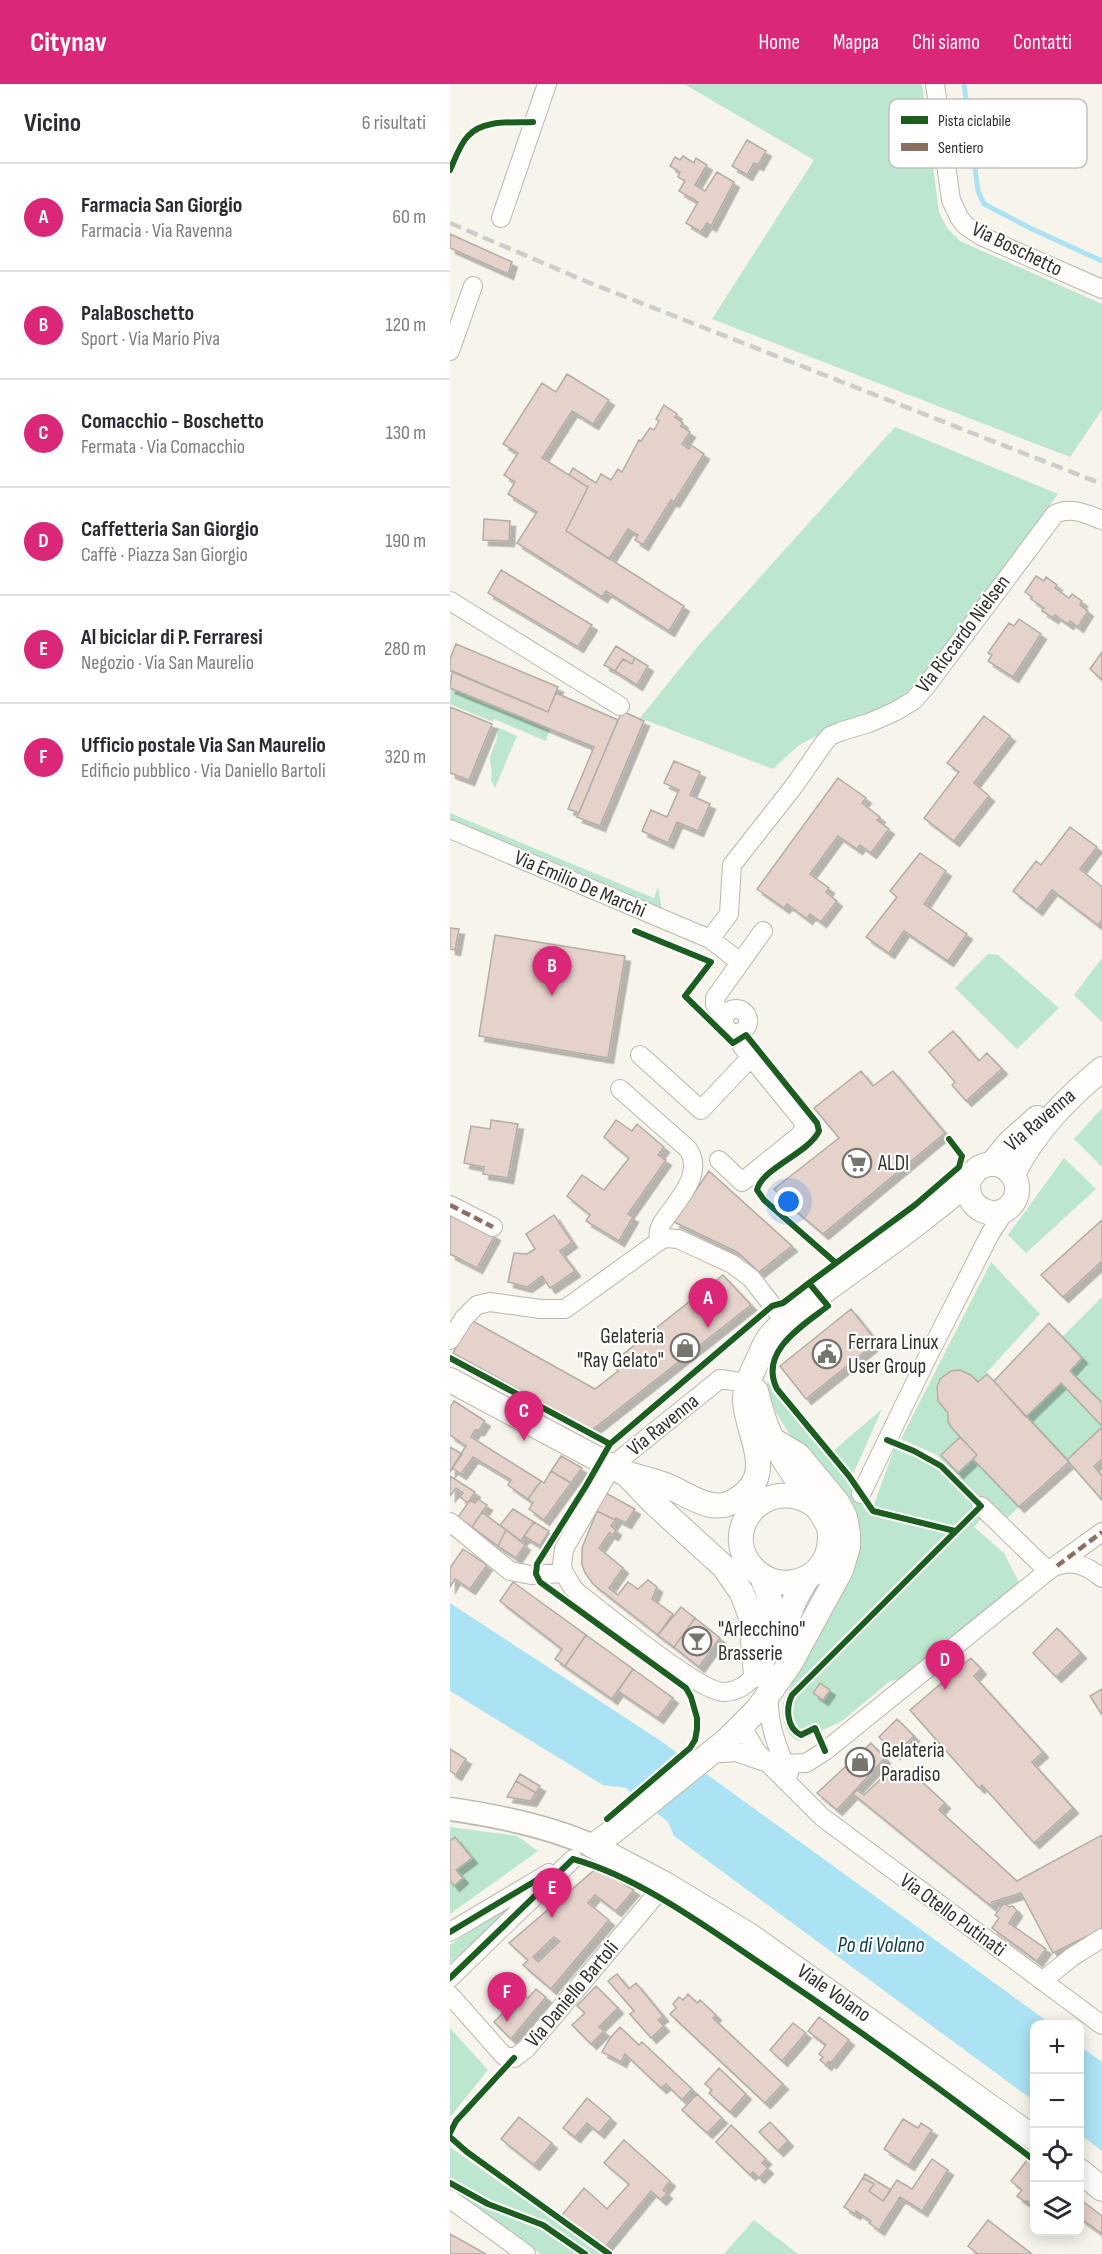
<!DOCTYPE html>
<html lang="it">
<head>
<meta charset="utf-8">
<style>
  :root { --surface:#fff; --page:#f2f2f3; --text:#2b2b33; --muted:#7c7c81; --line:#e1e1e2; --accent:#db2777 }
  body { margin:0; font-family:"Sofia Sans Condensed",sans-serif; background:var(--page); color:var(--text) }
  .controls { position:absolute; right:18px; bottom:18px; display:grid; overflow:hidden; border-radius:12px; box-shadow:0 3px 15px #0003 }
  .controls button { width:54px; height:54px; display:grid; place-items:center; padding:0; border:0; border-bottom:2px solid var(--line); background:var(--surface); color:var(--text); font:30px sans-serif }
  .you { position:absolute; left:339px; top:1118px; width:21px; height:21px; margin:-15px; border:4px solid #fff; border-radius:50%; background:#1a73e8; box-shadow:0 0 0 9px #1a73e833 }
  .badge { display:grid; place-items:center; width:39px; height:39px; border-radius:50%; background:var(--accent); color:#fff; font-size:20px; font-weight:700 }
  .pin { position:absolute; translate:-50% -50px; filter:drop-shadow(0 2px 3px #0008) }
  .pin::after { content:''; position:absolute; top:32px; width:21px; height:18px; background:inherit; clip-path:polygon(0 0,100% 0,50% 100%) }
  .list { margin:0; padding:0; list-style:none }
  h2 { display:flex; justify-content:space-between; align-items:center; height:78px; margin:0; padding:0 24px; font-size:26px }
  h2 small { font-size:20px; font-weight:400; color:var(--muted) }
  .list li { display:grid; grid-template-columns:39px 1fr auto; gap:18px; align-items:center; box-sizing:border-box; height:108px; padding:0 24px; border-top:2px solid var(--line) }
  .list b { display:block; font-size:22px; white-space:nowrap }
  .list p { margin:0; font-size:20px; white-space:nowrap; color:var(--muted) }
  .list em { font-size:20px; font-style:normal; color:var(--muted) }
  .icon { flex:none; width:33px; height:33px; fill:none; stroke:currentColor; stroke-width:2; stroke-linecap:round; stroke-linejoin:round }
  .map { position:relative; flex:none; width:652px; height:2170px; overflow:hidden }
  header { display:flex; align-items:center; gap:36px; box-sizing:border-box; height:84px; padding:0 30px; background:var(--accent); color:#fff }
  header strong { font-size:28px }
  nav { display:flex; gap:33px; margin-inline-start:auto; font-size:21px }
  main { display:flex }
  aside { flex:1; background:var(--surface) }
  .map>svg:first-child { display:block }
  .green { fill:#bce6cd }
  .water { fill:#ace3f4 }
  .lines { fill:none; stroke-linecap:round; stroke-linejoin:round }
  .stream { stroke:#ace3f4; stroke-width:5 }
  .building { fill:#e5d2cb; stroke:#b2ada8; stroke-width:1.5; fill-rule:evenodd; filter:url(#shadow) }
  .minor-casing { stroke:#b9b6af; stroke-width:20 }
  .tertiary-casing { stroke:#b9b6af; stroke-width:25 }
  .secondary-casing { stroke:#b9b6af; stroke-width:26 }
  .minor { stroke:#fefdfc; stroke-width:18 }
  .tertiary { stroke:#fefdfc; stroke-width:22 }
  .secondary { stroke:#fefdfc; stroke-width:24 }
  .rail { stroke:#cdcdcb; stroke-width:4.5; stroke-dasharray:12 6; stroke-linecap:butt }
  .quiet { stroke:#8d6e63; stroke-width:4.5; stroke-dasharray:9 4.5; stroke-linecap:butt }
  .cycleway-casing { stroke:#fff; stroke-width:10 }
  .cycleway { stroke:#1b5e20; stroke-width:6 }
  .labels { text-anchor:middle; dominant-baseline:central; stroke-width:4.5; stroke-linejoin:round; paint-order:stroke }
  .street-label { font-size:21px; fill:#32302a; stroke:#fff }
  .poi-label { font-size:21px; fill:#32302a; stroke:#fff; text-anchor:start }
  .water-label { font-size:22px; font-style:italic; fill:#0a3c4a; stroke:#fff }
  .key { fill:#fff; stroke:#c2c1bf; stroke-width:1.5 }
  .key-label { font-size:16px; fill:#32302a }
</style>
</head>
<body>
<header>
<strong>Citynav</strong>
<nav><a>Home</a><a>Mappa</a><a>Chi siamo</a><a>Contatti</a></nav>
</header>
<main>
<aside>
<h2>Vicino<small>6 risultati</small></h2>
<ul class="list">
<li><span class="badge">A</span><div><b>Farmacia San Giorgio</b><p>Farmacia · Via Ravenna</p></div><em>60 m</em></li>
<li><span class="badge">B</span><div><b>PalaBoschetto</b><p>Sport · Via Mario Piva</p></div><em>120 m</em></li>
<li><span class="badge">C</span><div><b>Comacchio - Boschetto</b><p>Fermata · Via Comacchio</p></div><em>130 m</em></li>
<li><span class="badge">D</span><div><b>Caffetteria San Giorgio</b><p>Caffè · Piazza San Giorgio</p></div><em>190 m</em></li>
<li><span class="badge">E</span><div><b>Al biciclar di P. Ferraresi</b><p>Negozio · Via San Maurelio</p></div><em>280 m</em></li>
<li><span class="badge">F</span><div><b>Ufficio postale Via San Maurelio</b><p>Edificio pubblico · Via Daniello Bartoli</p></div><em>320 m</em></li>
</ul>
</aside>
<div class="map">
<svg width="652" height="2170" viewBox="0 0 652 2170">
  <defs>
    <filter id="shadow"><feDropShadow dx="5.5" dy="5.5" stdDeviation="0" flood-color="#0004"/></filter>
  </defs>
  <rect width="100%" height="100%" fill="#f7f4eb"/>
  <path class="green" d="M234,0H472L489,128L497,144L510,157L652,220V326L620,373L262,235L364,76Z
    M445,343L608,410L494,566L460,606L430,628L402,634L349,661L323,685L190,634L249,561Z
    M1,604L100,645L96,657L44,635L43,638L0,620Z
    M47,643L67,652L45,704L41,696C44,687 38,680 41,671C43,660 50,655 47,643Z
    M0,729L204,814L208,803L212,826L0,737Z
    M538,870L548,871L609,924L567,965L505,904Z
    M652,874V938L624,911Z
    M652,1024V1083L624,1055Z
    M614,1074L646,1105L576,1169L558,1151Z
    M541,1178L590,1230L528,1298C524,1293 520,1289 513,1287C498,1283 483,1298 487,1313C489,1319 495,1324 498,1329V1338L510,1353L491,1371L508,1389L523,1375L569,1423L555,1436L511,1399L487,1371L451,1355Z
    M652,1213V1319L620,1287L632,1273L612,1253Z
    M317,1297L327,1305L381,1369L432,1325L401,1395L422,1426L446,1360L491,1382L537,1428L524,1443L554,1469L569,1498L453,1595L440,1597L392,1637L349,1657C333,1651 331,1630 334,1616L392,1493C376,1449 362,1404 344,1360C334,1335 319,1328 317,1297Z
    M611,1299L652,1342L617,1376L576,1333Z
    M0,1743L67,1752L88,1767L0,1830Z
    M96,1796L0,1879V1861Z
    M0,1944L38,1986L0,2033Z
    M0,2063L151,2170H91L0,2109Z
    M304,2136L348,2170H274Z"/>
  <path class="water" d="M0,1519L211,1657L601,1940H584V2017L224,1752L218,1738L176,1704L153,1701L0,1607Z
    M630,1962L652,1978V2067L630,2050Z"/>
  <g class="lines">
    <path class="stream" d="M514,0L528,107L534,120L580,144L652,177"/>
  </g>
  <path class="building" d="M297,56L316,67L308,81L304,79L297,91L282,82Z
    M233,72L244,79L246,74L257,81L245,101L255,107L267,88L284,98L261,142L257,139L251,148L236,139L248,118L229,107L235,97L228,93L230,88L220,82L225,73L230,76Z
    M0,150L62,178L58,190L0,164Z
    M117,290L159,316L143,340L122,327L92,374L138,403L116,447L234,522L219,547L156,507L152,513L67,459L87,428L58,410L65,398L54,391L68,369L53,360L92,299L106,308Z
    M214,321L227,330L225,333L233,339L231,342L240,348L232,360L239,365L241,361L254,370L224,418L221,416L193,461L185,456L188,451L178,445L159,475L116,447L138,403L119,391L123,384L146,399L151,390L161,396L168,385L172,388L189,356L191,357L200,344L204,346L209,337L206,335Z
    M34,435L60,437L59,457L33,456Z
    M51,486L142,541L128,563L38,509Z
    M586,492L594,497L596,493L607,501L605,504L619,514L622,510L632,517L630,521L638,527L628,543L620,537L618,540L605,531L603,534L592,527L594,524L581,515L582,513L575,508Z
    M569,535L591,550L563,593L538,577L542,571L538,569L559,539L564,542Z
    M6,560L108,603L98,628L0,587V575Z
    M166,562L185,574L182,580L173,575L165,587L154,581Z
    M652,568V596L640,585Z
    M185,574L198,582L187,601L165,587L173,575L182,580Z
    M2,587L98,628L106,609L168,636L129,729L118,725L144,663L0,604Z
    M0,623L42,640L19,696L0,689Z
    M172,627L194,637L150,742L127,733Z
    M534,632L560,652L524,699L539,712L504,757L474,734L509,688L497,679Z
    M224,677L250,688L240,711L260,720L248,747L227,738L218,759L192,747L201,726L217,733L229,706L214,699Z
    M388,694L416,714L412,719L430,733L427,736L439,745L421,769L410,761L407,765L388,752L360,790L379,804L376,808L387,817L371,838L360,830L357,835L337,820L334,824L307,805Z
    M620,743L647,763L630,785L652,803V836L648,841L602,806L587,826L563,807L586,777L591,781Z
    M470,769L496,787L474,820L517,850L498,877L454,847L439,869L416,853L447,813L440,807Z
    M0,844L9,845L5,866L0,865Z
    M45,851L175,872L158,974L29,952Z
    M503,947L529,977L537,969L552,985L516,1017L502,1001L505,998L479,968Z
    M411,987L423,1002L443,987L495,1049L373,1150L339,1121L324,1105L389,1054L364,1024Z
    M41,1036L68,1040L58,1094L33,1090L34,1083L14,1079L21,1042L40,1045Z
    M166,1036L182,1047L187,1040L214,1063L208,1071L216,1076L178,1130L183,1133L169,1157L136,1137L140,1131L117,1112L132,1091L154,1106L179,1074L154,1053Z
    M259,1087L342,1162L309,1188L287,1168L224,1138Z
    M0,1127L45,1151L27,1184L0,1170Z
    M104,1131L122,1158L110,1167L125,1187L100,1204L92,1192L77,1203L58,1198L64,1169L77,1170L85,1165L76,1150Z
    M652,1136V1177L613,1213L591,1191Z
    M273,1191L301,1221L142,1346L3,1269L21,1236L145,1305L168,1287L162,1279Z
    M401,1225L427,1258L356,1315L330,1282Z
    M599,1239L632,1274L620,1287L652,1319V1342L611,1299L576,1333L544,1297Z
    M510,1286L521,1291L528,1298L537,1290L619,1378L569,1423L523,1375L527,1371L501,1343L498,1338V1329L488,1317L487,1303L490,1295L501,1287Z
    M4,1317L35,1337L29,1346H25L21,1353L91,1397L78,1415L58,1401L61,1396L23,1373L11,1390L2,1384L16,1362L0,1351V1324Z
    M652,1343V1375L644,1382L652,1392V1416L617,1376Z
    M510,1353L527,1371L508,1389L491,1371Z
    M0,1363L12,1370L0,1388Z
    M111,1372L132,1384L121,1399L101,1387Z
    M101,1387L121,1399L94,1436L79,1425L83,1419L78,1415L91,1397L94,1399Z
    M0,1392L25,1408L18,1419L10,1413L13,1409L6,1404L0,1412Z
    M154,1408L185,1425L176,1439L166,1434L165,1436L147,1427Z
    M28,1415L37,1421L22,1443L8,1433L20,1416L25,1419Z
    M63,1425L84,1438L71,1457L50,1441Z
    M147,1427L165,1436L161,1442L166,1446L163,1451L159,1449L149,1464L173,1484L159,1504L168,1511L178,1498L188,1505L198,1496L207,1503L202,1515L223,1530L208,1551L143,1500L135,1489L132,1481V1464Z
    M32,1428L56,1446L48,1462L22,1443Z
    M84,1438L99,1447L90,1462L74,1452Z
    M56,1446L75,1461L66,1474L48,1462Z
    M13,1465L37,1481L20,1505L5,1495L0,1503V1484Z
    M63,1498L136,1551L115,1582L105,1575L112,1565L50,1517Z
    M231,1523L245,1534L224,1563L208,1551Z
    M245,1534L270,1554L249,1583L224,1563Z
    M607,1544L631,1569L606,1593L583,1569Z
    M136,1551L183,1585L162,1615L115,1582Z
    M521,1574L531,1585L524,1592L593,1668L582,1678L623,1724L584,1759L532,1701L529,1704L460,1626Z
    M183,1585L223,1614L208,1634L168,1607Z
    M370,1599L380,1606L373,1616L363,1609Z
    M652,1605V1631L640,1612Z
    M447,1635L464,1652L445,1670L429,1653Z
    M421,1659L435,1674L387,1726L367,1709Z
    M0,1665L16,1675L6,1691L0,1687Z
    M442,1684L452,1693L459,1686L495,1719L489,1726L567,1797L652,1751V1845L603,1869L571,1809L542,1818L541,1822L403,1710L407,1706L414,1711Z
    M70,1690L90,1702L86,1709L66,1697Z
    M66,1697L86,1709L81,1717L57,1713Z
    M5,1753L22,1774L6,1786L13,1794L4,1802L0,1797V1757Z
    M148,1783L184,1806L166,1827L145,1811L138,1819L159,1836L101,1905L73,1881L78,1876L59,1859ZM104,1853L110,1857L88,1878L83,1873Z
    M554,1819L559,1823L563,1822L567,1827L559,1839L596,1865L587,1877L542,1844L549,1834L545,1831Z
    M167,1890L179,1905L186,1899L213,1932L208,1936L214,1942L201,1954L180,1930L184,1927L158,1897Z
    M146,1902L168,1924L149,1943L154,1947L141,1960L122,1941L135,1929L127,1922Z
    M86,1905L96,1913L61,1955L44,1938L54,1928L59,1933L66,1925L61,1920L72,1909L78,1914Z
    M238,1910L247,1919L250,1916L266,1931L263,1934L333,2000L315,2019L220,1930L226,1924L223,1920L229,1913L233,1916Z
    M369,1933L399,1956L381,1979L379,1977L376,1981L370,1976L373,1973L369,1970L376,1961L358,1947Z
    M343,1939L356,1949L332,1977L320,1966Z
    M170,1943L189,1961L192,1958L242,2005L232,2016L216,2000L211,2004L175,1970L171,1978L152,1968L160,1954Z
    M269,1984L296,2010L280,2028L259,2009L262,2006L255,2000Z
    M247,2010L272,2034L257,2049L232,2026Z
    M137,2014L161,2034L149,2049L137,2039L125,2053L113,2044Z
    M69,2033L102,2059L84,2081L51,2055Z
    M453,2035L468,2044L471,2039L482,2046L459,2081L434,2065Z
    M320,2038L338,2057L328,2067L309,2048Z
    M281,2041L316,2075L312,2079L318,2084L309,2094L303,2088L300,2091L266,2058Z
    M174,2056L220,2097L213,2106L217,2109L211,2116L201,2107L155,2163L112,2131L134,2104L157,2125L179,2100L154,2079Z
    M482,2075L498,2086L472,2127L450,2113L429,2146L419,2139L421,2137L406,2127L405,2130L394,2123L413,2094L424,2100L419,2107L433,2117L447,2096L462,2105Z
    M578,2075L584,2081V2118L574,2117L567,2112L572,2106L561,2097Z
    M415,2090L441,2106L433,2117L419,2107L424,2100L413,2094Z
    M630,2115L652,2132V2150L630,2134Z
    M538,2136L582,2170H528L518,2162Z
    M0,2150L36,2170H0Z"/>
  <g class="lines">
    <g class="minor-casing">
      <path id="minor" d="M485,0L501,116L509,133L515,141L531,152L652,205
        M51,134L97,0
        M0,267L23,202
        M0,517L170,622
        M0,745L260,855L290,878
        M260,855L279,830L282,781L344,702L374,659L380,652L392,647L419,639L446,627L464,616L477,601L605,430C621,422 636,430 652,436
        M274 937a12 12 0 1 1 24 0a12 12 0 1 1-24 0Z
        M275,933L265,921V914L313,847
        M190,971L251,1026L301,973
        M170,1005L238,1065C255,1090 226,1118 212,1139L209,1146L208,1158
        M269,1076L292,1098L350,1051L355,1043L353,1037L292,962L286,949
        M0,1121L43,1143
        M0,1256L14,1234L27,1221L40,1218L90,1225H115L208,1158L215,1154L228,1155L282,1180L301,1194L336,1239
        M298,1299L270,1295L162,1382L114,1465L112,1481L114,1489L123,1504L129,1510C155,1529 248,1608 274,1608C289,1607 296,1601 306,1591
        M411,1410L478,1272L540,1150L556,1125
        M531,1422L598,1487
        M0,1438L60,1487L81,1491L114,1489
        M607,1482C624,1475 639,1483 652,1494
        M319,1609C317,1638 327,1664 339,1689
        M294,1641L296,1650L307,1668L372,1733L652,1941
        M258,1670L286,1668L315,1678
        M335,1680L356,1679L375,1667L598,1487L652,1448
        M0,1848L99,1789
        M0,1894L123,1775
        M592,1897L622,1873L652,1854
        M0,1911L54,1972L64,1974L76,1965L215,1800
        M0,2115L76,2170"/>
    </g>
    <g class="tertiary-casing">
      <path id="tertiary" d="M0,1725C49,1732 98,1742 143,1762"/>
    </g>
    <g class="secondary-casing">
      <path id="secondary" d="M542,1080L559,1059L587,1034
        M563,1090C584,1048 616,1015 652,985
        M0,1296L189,1397
        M306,1307C310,1324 316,1344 324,1359C336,1381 351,1401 365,1420C370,1428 376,1435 379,1444C381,1453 380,1462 377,1471C371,1486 358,1496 343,1498C331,1500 318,1497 308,1489C263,1451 315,1386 366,1422
        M175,1389C188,1393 202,1396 215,1401C237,1409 261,1432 286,1416C328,1391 298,1354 295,1318C294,1302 304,1285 310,1271C313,1264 316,1257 321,1251C331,1239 347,1229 359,1219C398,1188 441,1161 479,1130C493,1119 509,1107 520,1094C524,1089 526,1084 533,1082C553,1073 574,1095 565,1115C551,1143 509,1125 520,1093
        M177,1391L204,1419L274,1483L292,1509L301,1533L306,1591
        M330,1554L345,1515L357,1494
        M309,1585C325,1549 328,1529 312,1493
        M143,1762L169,1743L277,1656L308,1625L341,1578L391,1486L398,1463V1449L395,1433L387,1418L348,1371L323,1356
        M143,1762L215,1800L299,1851L584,2054
        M630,2087L652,2105"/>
    </g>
    <use href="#minor" class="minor"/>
    <use href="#tertiary" class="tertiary"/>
    <use href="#secondary" class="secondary"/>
    <path class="rail" d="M0,139L135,197L652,400"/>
    <path class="quiet" d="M0,1121L43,1143
      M607,1482L652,1448"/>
    <g class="cycleway-casing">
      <path id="cycleway" d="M0,86C5,75 10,60 18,52C33,35 63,39 83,38
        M185,847L261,878L235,912L283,959L296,951L367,1039L369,1047C359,1069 311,1085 307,1106L314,1116L386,1179
        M359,1199L465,1121L509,1083L512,1072L499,1055
        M0,1274L160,1360
        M375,1667L365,1644L351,1651C336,1644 336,1623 342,1611L531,1422L491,1382L464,1367L437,1356
        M157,1735L240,1664L245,1656L247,1645V1634L241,1613L236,1604L90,1498L86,1490L87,1480L136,1402L160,1360L322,1222L333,1219L359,1199L378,1222C354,1241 308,1267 327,1305L399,1392L423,1427L505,1447
        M123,1775C188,1793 254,1841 310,1879C404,1942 495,2008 584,2076
        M0,1848L102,1787
        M0,1894L123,1775
        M0,2049L6,2037L64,1974
        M0,2053L17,2068L159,2170
        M0,2099L38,2120L93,2141L135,2170"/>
    </g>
    <use href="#cycleway" class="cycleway"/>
  </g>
  <defs>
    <g id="supermarket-ring" transform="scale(1.5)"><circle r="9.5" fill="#fff" stroke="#77756e" stroke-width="1.5"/><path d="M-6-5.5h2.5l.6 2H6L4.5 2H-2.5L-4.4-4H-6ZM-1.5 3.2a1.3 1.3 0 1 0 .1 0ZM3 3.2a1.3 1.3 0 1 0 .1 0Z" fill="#77756e"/></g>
    <g id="shop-ring" transform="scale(1.5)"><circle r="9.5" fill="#fff" stroke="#77756e" stroke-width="1.5"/><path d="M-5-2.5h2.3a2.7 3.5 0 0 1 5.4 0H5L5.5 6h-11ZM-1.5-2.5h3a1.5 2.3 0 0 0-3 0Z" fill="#77756e"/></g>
    <g id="civic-ring" transform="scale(1.5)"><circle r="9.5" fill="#fff" stroke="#77756e" stroke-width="1.5"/><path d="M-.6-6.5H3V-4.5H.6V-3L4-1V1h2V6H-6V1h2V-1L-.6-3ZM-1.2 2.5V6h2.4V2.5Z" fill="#77756e"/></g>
    <g id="bar-ring" transform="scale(1.5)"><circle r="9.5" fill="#fff" stroke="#77756e" stroke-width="1.5"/><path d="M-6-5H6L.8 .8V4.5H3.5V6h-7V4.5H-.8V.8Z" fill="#77756e"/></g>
  </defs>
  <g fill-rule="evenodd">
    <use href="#supermarket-ring" x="407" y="1079"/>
    <use href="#shop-ring" x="235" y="1264"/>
    <use href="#civic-ring" x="377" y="1270"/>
    <use href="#bar-ring" x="247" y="1557"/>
    <use href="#shop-ring" x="410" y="1678"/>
  </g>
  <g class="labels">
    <g class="street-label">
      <text transform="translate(567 165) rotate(26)">Via Boschetto</text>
      <text transform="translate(513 550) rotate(-53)">Via Riccardo Nielsen</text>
      <text transform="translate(130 800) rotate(23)">Via Emilio De Marchi</text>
      <text transform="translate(590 1036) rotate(-40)">Via Ravenna</text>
      <text transform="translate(213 1341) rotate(-39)">Via Ravenna</text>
      <text transform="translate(503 1831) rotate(36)">Via Otello Putinati</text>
      <text transform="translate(384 1909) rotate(35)">Viale Volano</text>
      <text transform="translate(122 1910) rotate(-50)">Via Daniello Bartoli</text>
    </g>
    <g class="poi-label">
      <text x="428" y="1079">ALDI</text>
      <text x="214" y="1252" text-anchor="end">Gelateria<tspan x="214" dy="24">"Ray Gelato"</tspan></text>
      <text x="398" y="1258">Ferrara Linux<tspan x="398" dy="24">User Group</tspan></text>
      <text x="268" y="1545">"Arlecchino"<tspan x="268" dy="24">Brasserie</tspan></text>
      <text x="431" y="1666">Gelateria<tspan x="431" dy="24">Paradiso</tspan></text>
    </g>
    <g class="water-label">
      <text x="431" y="1861">Po di Volano</text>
    </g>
  </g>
  <rect x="439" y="15" width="198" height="69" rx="9" class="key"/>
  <rect x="451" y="32" width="27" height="8" fill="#1b5e20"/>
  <rect x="451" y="59" width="27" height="8" fill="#8d6e63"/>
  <g class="key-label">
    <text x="488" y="42">Pista ciclabile</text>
    <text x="488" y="69">Sentiero</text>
  </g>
</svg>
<div class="controls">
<button>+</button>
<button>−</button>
<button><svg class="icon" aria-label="locate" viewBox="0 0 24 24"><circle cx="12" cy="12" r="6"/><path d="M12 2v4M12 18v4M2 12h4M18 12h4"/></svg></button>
<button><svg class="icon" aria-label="layers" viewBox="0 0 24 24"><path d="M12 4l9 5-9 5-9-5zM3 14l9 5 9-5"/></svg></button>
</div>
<div class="you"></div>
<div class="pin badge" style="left:258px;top:1244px">A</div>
<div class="pin badge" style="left:102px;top:912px">B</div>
<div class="pin badge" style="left:74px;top:1357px">C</div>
<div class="pin badge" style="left:495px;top:1606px">D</div>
<div class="pin badge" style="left:102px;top:1834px">E</div>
<div class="pin badge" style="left:57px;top:1938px">F</div>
</div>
</main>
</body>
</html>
